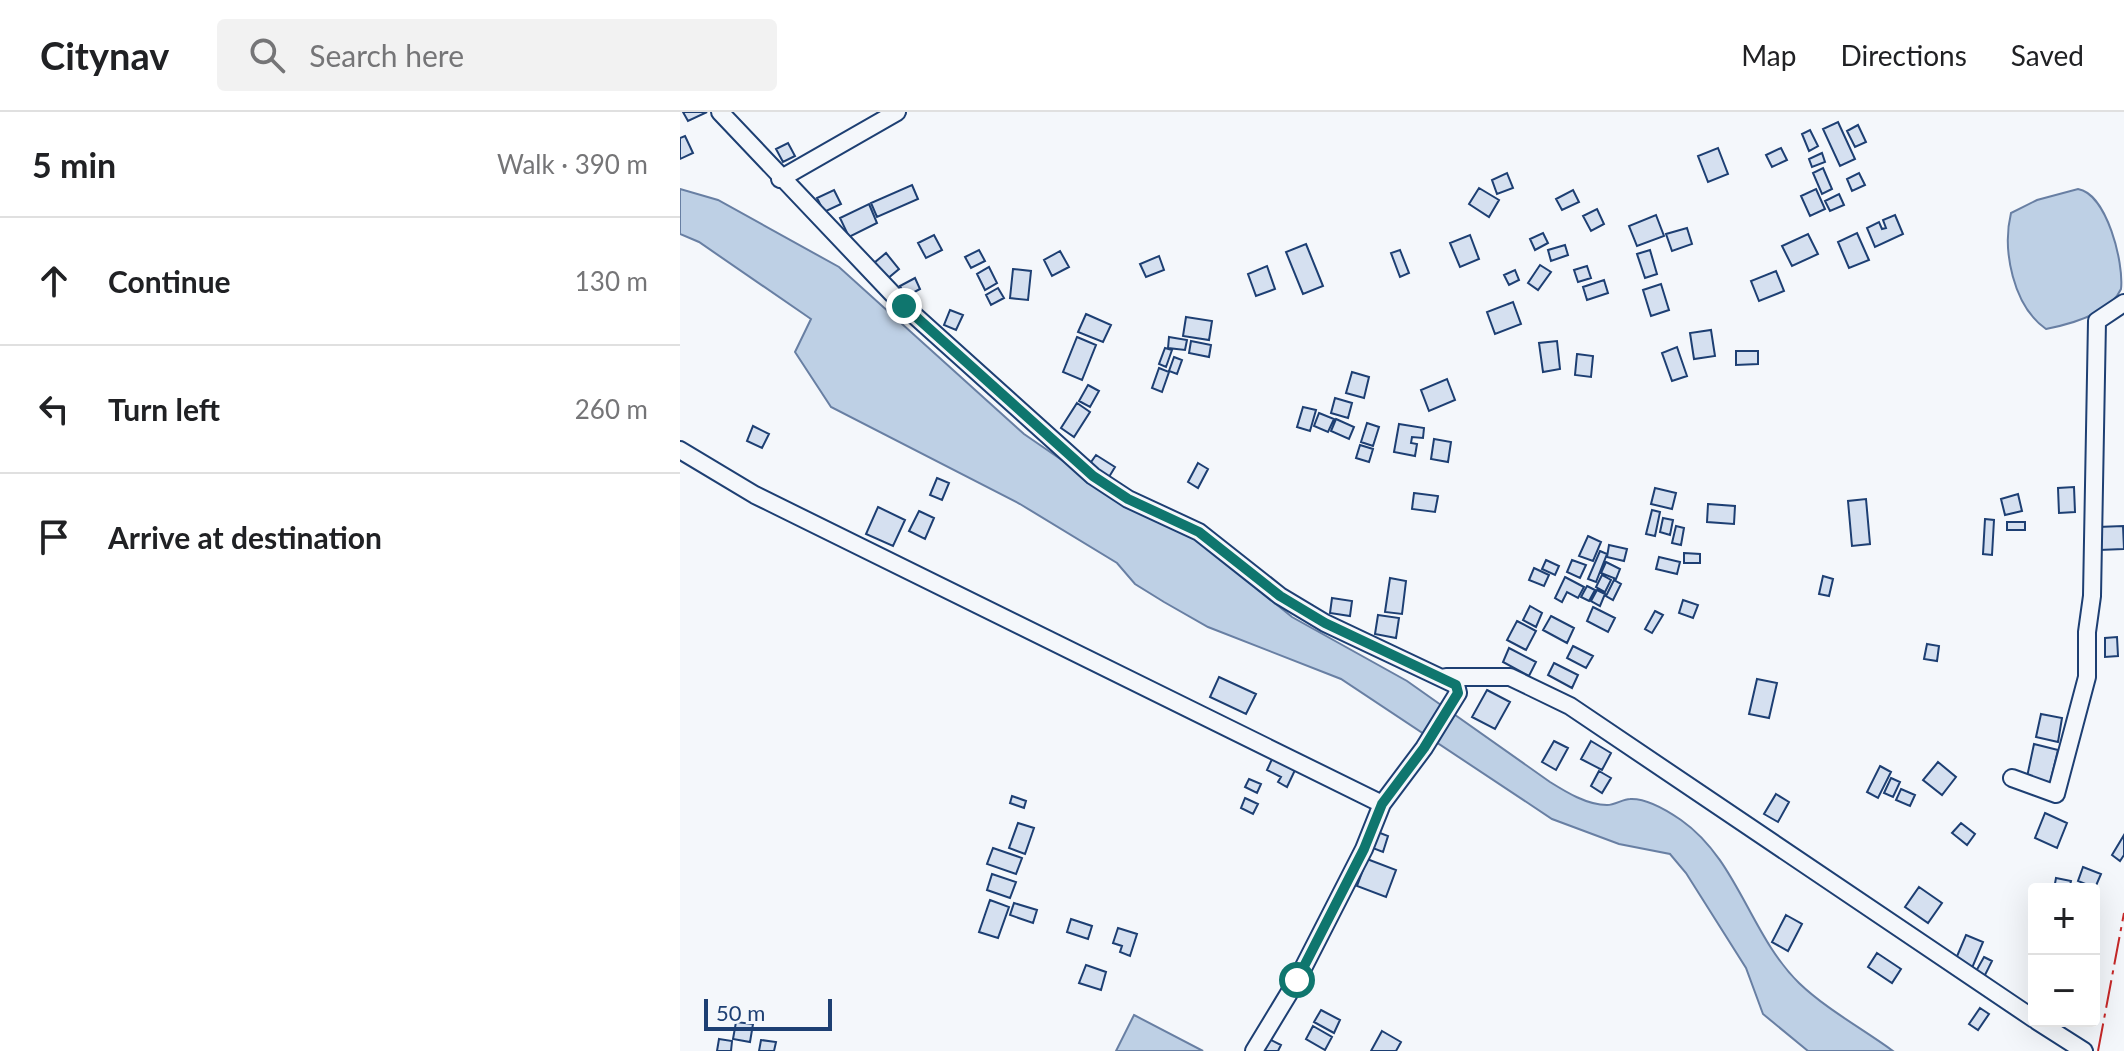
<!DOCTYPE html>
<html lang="en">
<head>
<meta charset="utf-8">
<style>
  :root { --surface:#fff; --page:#f2f2f2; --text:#202124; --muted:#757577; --line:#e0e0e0 }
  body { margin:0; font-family:Lato,sans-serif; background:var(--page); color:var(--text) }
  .controls { position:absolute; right:24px; bottom:24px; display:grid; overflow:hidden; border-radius:8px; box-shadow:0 8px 32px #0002 }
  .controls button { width:72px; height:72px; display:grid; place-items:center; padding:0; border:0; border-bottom:2px solid var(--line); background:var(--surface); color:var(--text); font:40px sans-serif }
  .scale { position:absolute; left:24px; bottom:20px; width:128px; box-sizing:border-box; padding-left:8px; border:4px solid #1d3f73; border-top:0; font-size:22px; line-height:28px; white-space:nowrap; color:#1d3f73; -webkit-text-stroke:6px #f4f7fb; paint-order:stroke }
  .stop { position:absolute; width:24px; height:24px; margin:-18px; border:6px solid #0f766e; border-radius:50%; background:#fff }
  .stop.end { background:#0f766e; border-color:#fff; box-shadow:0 2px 8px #0008 }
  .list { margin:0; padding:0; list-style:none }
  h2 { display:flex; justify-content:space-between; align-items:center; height:104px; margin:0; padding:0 32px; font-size:34px }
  h2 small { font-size:26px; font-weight:400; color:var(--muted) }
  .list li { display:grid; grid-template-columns:52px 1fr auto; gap:24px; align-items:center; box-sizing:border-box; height:128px; padding:0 32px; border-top:2px solid var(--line) }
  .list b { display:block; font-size:30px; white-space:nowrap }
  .list em { font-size:26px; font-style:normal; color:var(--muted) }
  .icon { flex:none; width:44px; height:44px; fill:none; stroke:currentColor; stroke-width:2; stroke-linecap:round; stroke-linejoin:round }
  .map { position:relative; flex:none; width:1444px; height:939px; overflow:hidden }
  header { display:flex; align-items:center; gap:48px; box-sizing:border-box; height:112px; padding:0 40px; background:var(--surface); border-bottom:2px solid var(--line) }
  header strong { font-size:38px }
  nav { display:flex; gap:44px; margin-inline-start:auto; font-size:28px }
  .search { width:560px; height:72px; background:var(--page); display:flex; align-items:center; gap:20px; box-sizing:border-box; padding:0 28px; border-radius:8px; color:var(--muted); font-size:30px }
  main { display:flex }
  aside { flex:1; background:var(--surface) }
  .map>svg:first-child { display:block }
  .water { fill:#bed0e5; stroke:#687fa3; stroke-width:2 }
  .building { fill:#d5e0f0; stroke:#1d3f73; stroke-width:2 }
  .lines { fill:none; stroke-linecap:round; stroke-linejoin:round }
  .minor-casing { stroke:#1d3f73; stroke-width:20 }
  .minor { stroke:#f4f7fb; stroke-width:16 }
  .power { stroke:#c62828; stroke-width:2; stroke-dasharray:28 6 4 6; stroke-linecap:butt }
  .route { stroke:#0f766e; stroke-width:10 }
</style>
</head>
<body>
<header>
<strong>Citynav</strong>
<div class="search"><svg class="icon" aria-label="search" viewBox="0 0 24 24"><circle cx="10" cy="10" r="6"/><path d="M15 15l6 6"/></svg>Search here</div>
<nav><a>Map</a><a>Directions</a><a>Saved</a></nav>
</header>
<main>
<aside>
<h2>5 min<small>Walk · 390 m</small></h2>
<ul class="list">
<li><svg class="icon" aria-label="ahead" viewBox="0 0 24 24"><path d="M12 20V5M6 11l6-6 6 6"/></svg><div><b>Continue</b></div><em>130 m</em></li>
<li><svg class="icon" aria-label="left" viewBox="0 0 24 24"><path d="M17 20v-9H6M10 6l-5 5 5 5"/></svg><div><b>Turn left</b></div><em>260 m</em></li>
<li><svg class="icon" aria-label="arrive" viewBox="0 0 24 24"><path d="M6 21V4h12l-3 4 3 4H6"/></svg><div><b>Arrive at destination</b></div></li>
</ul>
</aside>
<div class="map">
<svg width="1444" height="939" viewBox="0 0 1444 939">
  <rect width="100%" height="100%" fill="#f4f7fb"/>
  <path class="water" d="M0,77L38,88L159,155L344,322L456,399L511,423L612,505L727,569L870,670C886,680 907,693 927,693C935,693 943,687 950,687C967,686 988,699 1001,708C1058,748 1070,823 1119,871C1146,897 1183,917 1213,939H1128L1083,902L1066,856L1006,761L990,742L939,732L872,707L661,567L528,515L484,490L455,472L437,451L340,392L151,295L115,240L131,207L19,130L0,122Z
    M1398,77C1427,82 1444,151 1441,177C1430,202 1391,212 1366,217C1333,194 1322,138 1331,101L1357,88Z
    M454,903L523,939H436Z"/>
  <path class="building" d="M3,0H27L8,9Z
    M1158,10L1175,47L1160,54L1143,17Z
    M1178,13L1186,30L1175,35L1167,19Z
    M1130,18L1138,34L1129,39L1122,22Z
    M5,24L13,41L0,47V26Z
    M108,31L115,44L103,50L96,37Z
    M1038,36L1048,62L1028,70L1018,44Z
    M1101,36L1107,48L1092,55L1086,43Z
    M1142,41L1145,50L1132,55L1129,47Z
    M1143,56L1152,77L1142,82L1133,61Z
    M827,61L833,76L817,82L812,68Z
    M1179,61L1185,73L1172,79L1167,67Z
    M232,73L238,87L197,105L191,91Z
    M799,76L819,88L809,105L789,92Z
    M1136,77L1145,97L1130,104L1121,84Z
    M154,78L161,92L144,100L137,86Z
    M893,78L899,90L882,98L876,87Z
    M1159,82L1164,93L1150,99L1145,89Z
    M189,92L197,111L169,125L160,106Z
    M917,97L924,112L911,119L903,104Z
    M976,103L984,124L957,134L949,114Z
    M1215,103L1223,122L1195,135L1187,116L1199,110L1202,117L1206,116L1203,108Z
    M1007,116L1012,132L992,139L986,122Z
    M863,121L868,131L855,138L850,127Z
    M1177,121L1189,148L1169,156L1158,130Z
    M1128,122L1138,142L1112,154L1102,134Z
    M254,123L262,138L246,146L238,131Z
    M790,123L799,147L780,155L770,131Z
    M626,132L643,174L623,182L606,140Z
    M885,133L888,143L871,149L868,138Z
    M299,138L305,149L291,156L285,145Z
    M720,138L729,161L720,165L711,141Z
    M970,138L977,162L965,166L957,142Z
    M380,139L389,155L372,164L364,148Z
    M206,141L219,157L207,167L194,151Z
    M479,144L484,158L466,165L460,152Z
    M860,153L871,160L858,178L848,171Z
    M587,154L595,177L576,184L568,162Z
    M907,154L911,166L898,170L894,158Z
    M309,155L317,171L305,178L297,162Z
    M333,157L351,159L348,188L330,186Z
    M835,158L839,168L829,173L824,163Z
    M1096,159L1104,179L1079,189L1071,169Z
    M235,166L240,177L225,185L220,174Z
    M924,168L928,181L907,188L903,175Z
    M981,172L989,198L971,204L963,178Z
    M318,176L324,186L311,193L306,183Z
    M833,190L841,212L815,222L807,200Z
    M270,198L283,203L276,218L264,213Z
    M406,202L431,213L423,230L398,220Z
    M506,205L532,209L529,228L503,224Z
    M1031,218L1035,244L1014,247L1010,221Z
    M397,225L416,233L402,268L383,260Z
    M489,225L507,228L505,238L488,236Z
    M511,229L531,233L529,245L509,241Z
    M877,229L880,257L863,260L859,231Z
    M997,235L1007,264L992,269L982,241Z
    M485,236L492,238L486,255L479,252Z
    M1056,239H1078V252L1056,253Z
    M897,242L913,244L911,265L895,263Z
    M494,245L502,248L497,262L489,259Z
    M479,256L489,260L482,280L472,276Z
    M672,260L689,265L684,286L666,281Z
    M767,267L775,288L749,299L741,278Z
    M408,273L419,279L410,295L399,289Z
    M655,286L672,291L668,306L651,301Z
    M397,291L410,300L394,325L381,316Z
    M623,295L636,298L630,319L617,315Z
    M639,301L654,307L648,320L634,314Z
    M656,307L674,315L669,327L651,319Z
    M687,311L699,315L693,334L681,330Z
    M719,312L744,316L743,326L732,325L731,331L737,332L735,344L714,340Z
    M73,314L89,322L82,336L67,329Z
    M754,327L771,330L768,350L751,347Z
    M680,333L693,337L689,350L676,346Z
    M416,343L435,355L429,365L409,353Z
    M518,351L528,357L518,376L508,370Z
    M257,366L269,371L262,388L250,383Z
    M1394,375L1395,400L1379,401L1378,376Z
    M975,376L996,381L992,397L971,392Z
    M734,381L758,384L755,400L732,397Z
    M1338,382L1342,399L1325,403L1321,387Z
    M1186,387L1190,432L1172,434L1168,389Z
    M1028,392L1055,394L1054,412L1027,410Z
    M198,395L225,408L213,434L186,422Z
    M972,398L980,400L975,424L966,422Z
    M239,399L254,406L245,427L229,419Z
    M983,406L993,408L990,423L980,420Z
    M1305,407L1314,408L1312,443L1303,442Z
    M1327,410H1345V418H1327Z
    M996,414L1004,416L1001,433L992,431Z
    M1443,414L1444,437L1419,438L1418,415Z
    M908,424L921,430L913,449L899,444Z
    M929,433L947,437L944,449L927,445Z
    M920,439L927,442L916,470L908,467Z
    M1004,441L1020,442V451H1004Z
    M979,445L1000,450L997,462L976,457Z
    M866,448L879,454L875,463L862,457Z
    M892,448L906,453L900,466L887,460Z
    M926,450L940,457L936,467L921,461Z
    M854,456L869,463L864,474L849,468Z
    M922,463L931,468L925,480L916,475Z
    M1143,464L1153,467L1149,484L1139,482Z
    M885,465L904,475L898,486L887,480L882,490L875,486Z
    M710,466L726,469L722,502L705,500Z
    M934,468L941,472L933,488L926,484Z
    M907,474L915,478L909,489L901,485Z
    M917,478L925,482L920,494L911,489Z
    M652,486L672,489L670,504L650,501Z
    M1003,488L1018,493L1013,506L999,501Z
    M850,494L862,501L856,515L843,508Z
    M913,495L935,506L928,520L907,509Z
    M975,499L983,503L972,521L965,517Z
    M698,503L719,506L716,526L695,522Z
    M871,504L894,516L887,531L863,518Z
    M837,509L856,519L846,538L827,528Z
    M1437,525L1438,544L1425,545V526Z
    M1247,532L1259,534L1257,549L1244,547Z
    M893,534L913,544L906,556L887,546Z
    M829,536L856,550L849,564L823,550Z
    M874,551L898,563L892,576L868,563Z
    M539,565L576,582L566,602L530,585Z
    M1077,567L1097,571L1089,606L1069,602Z
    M807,578L830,590L815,617L792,605Z
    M1361,602L1382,606L1378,630L1356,625Z
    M874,629L888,636L876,658L862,650Z
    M911,629L931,641L922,658L901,647Z
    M1354,632L1378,638L1370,671L1347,665Z
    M593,645L616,656L607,675L598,670L601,665L587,658Z
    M1258,650L1276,665L1262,683L1243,668Z
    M1200,654L1211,660L1198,686L1187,680Z
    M919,659L931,666L922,681L911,674Z
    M1211,666L1220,670L1213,685L1204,681Z
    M569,667L581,672L577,681L565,675Z
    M1221,677L1235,683L1230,694L1216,688Z
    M1096,682L1109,690L1098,710L1084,702Z
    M332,684L346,689L344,696L330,691Z
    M565,686L578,692L573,702L561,696Z
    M1365,701L1387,711L1377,736L1355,726Z
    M338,711L354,716L345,742L329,736Z
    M1281,711L1295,722L1287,733L1272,721Z
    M695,719L708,724L703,740L690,735Z
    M1444,723V743L1440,749L1432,743Z
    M313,736L342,746L336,762L307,752Z
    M687,747L716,758L706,785L677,774Z
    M1403,755L1421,762L1415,776L1398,769Z
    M312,762L336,770L330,786L307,778Z
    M1376,766L1391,769L1389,777H1374Z
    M1239,775L1262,791L1248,811L1225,795Z
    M310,788L329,795L318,826L299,820Z
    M334,791L357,798L353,811L330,803Z
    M1106,803L1122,812L1108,839L1092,830Z
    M391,807L412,814L408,827L387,820Z
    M438,816L457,822L450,844L440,840L442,834L433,831Z
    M1286,823L1303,830L1292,856L1275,849Z
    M1197,841L1221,857L1212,871L1188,855Z
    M1304,845L1312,849L1304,865L1295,861Z
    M406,853L426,860L421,878L399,871Z
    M1300,896L1309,902L1298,918L1289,912Z
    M641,898L660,908L654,921L634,910Z
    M56,910L73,912L70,930L53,927Z
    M633,914L652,925L645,938L626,927Z
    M702,919L721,930L716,939H691Z
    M587,926L601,933L598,939H580Z
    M39,927L52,929L51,939H37Z
    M81,928L96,930L94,939H79Z"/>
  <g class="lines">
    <g class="minor-casing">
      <path id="minor" d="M40,0L224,194L413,364L448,387L519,420L600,484L645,511L776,573L778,581L744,636L702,692L684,737L617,868L574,939
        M100,67L217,0
        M0,338L75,383L702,692
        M766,565H830L890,594L1354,907
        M1332,666L1376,682L1407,565V520L1412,484L1417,209L1444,191
        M1357,909L1404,939"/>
    </g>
    <use href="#minor" class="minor"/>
    <path class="power" d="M1418,939L1444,801"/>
  </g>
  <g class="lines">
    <path class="route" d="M224,194L413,364L448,387L519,420L600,484L645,511L776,573L778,581L744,636L702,692L684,737L617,868"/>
  </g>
</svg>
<div class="controls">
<button>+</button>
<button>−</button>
</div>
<div class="scale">50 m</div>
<div class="stop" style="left:617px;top:868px"></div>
<div class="stop end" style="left:224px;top:194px"></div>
</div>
</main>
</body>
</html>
